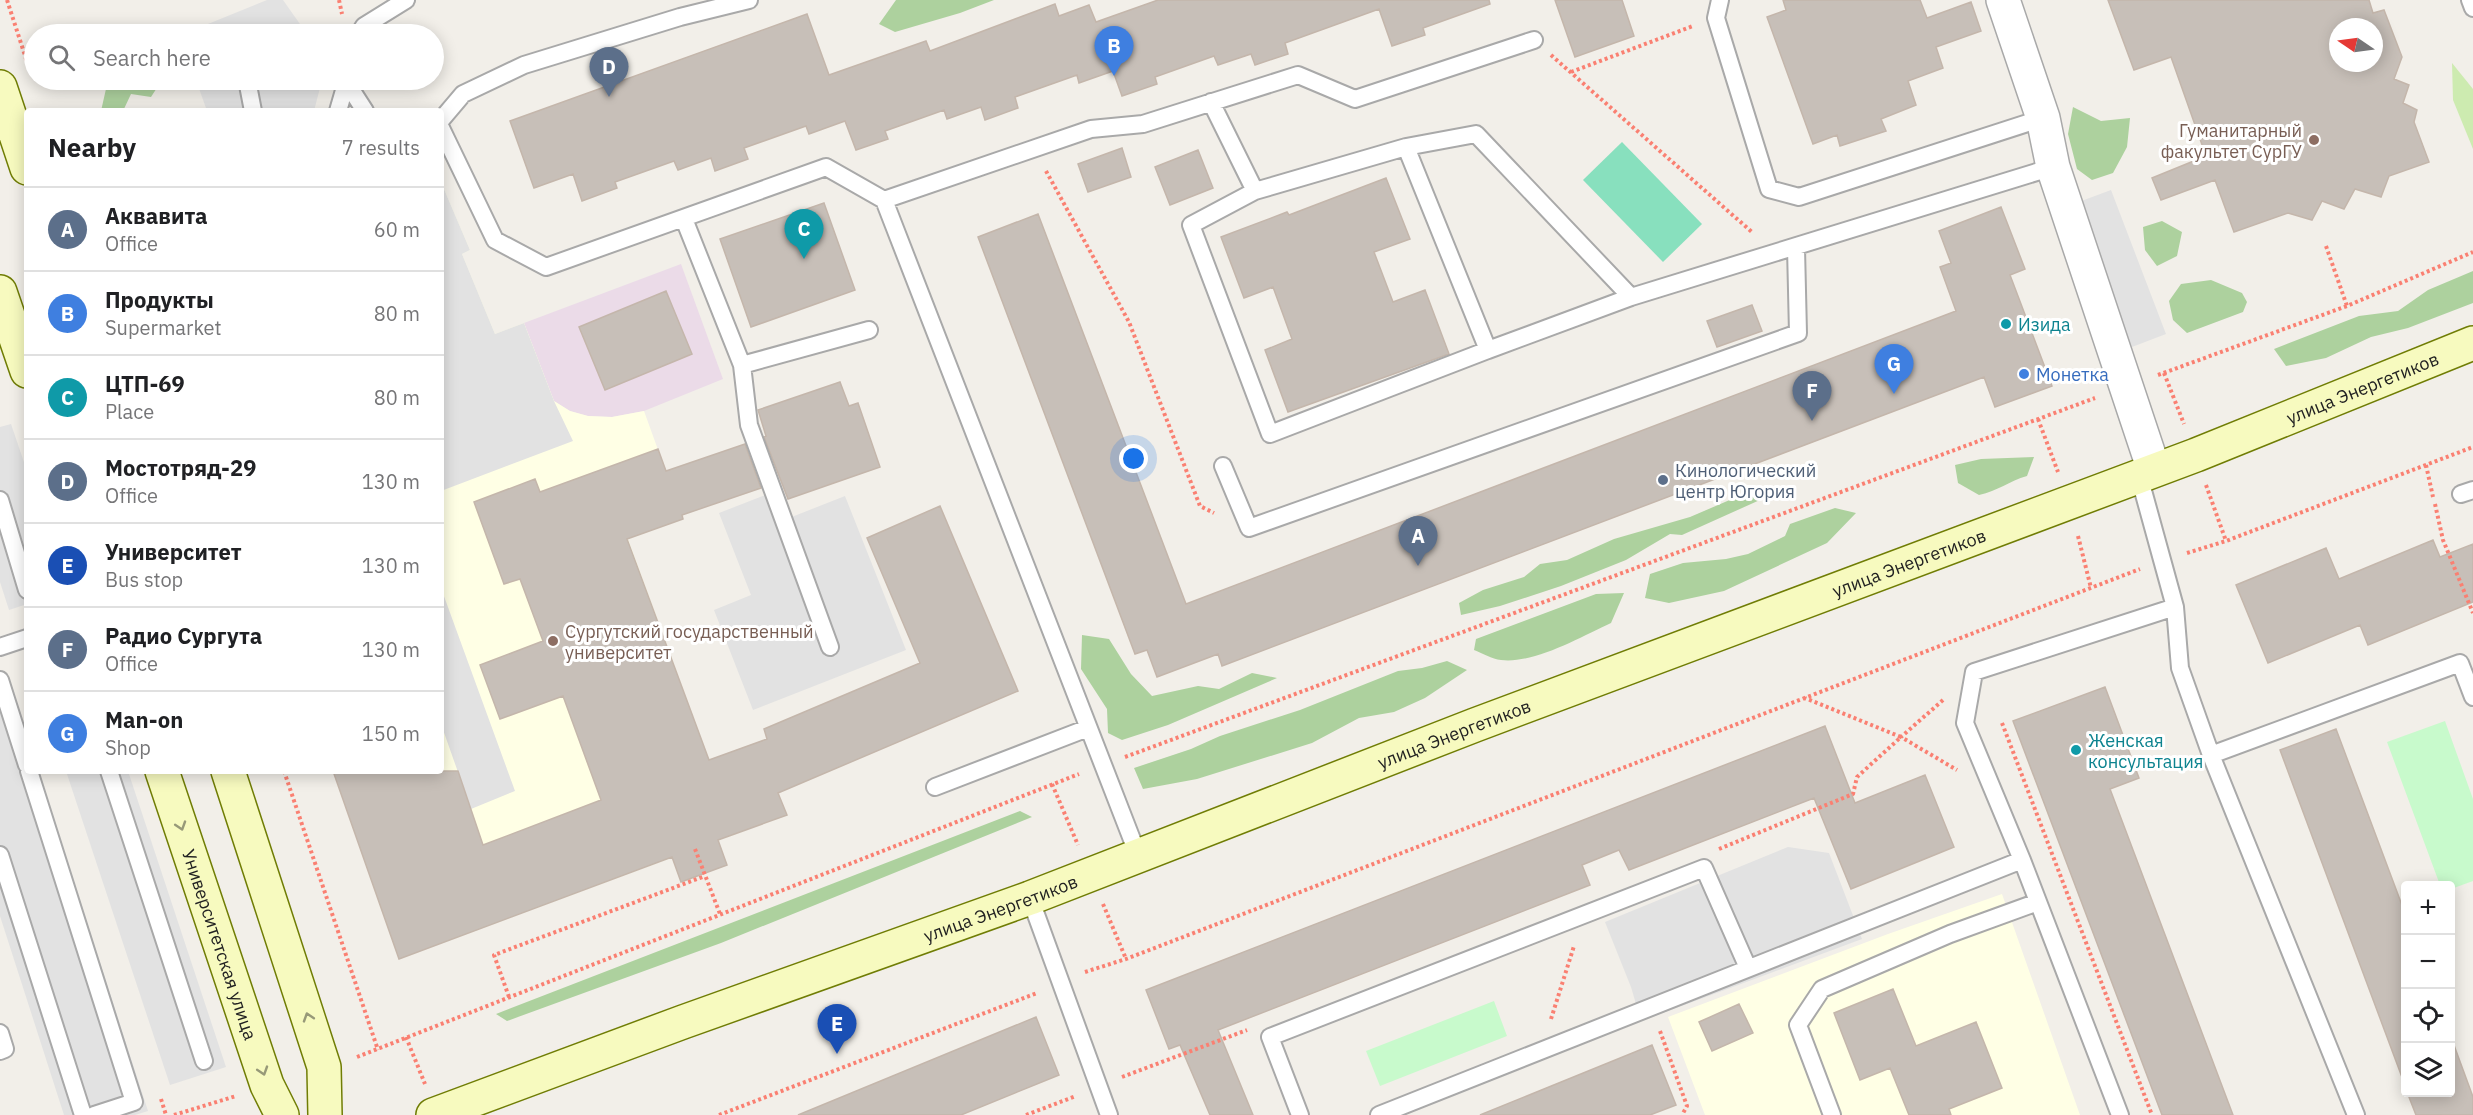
<!DOCTYPE html>
<html lang="en">
<head>
<meta charset="utf-8">
<style>
  :root { --surface:#fff; --page:#f2f2f2; --text:#202124; --muted:#757577; --line:#e0e0e0; --accent:#1a73e8 }
  body { margin:0; font-family:"IBM Plex Sans",sans-serif; background:var(--page); color:var(--text) }
  .controls { position:absolute; right:18px; bottom:18px; display:grid; overflow:hidden; border-radius:6px; box-shadow:0 3px 15px #0003 }
  .controls button { width:54px; height:54px; display:grid; place-items:center; padding:0; border:0; border-bottom:2px solid var(--line); background:var(--surface); color:var(--text); font:30px sans-serif }
  .compass { position:absolute; left:2329px; top:18px; width:54px; height:54px; border-radius:50%; background:var(--surface); box-shadow:0 3px 15px #0003; rotate:283deg }
  .you { position:absolute; left:1134px; top:459px; width:21px; height:21px; margin:-15px; border:4px solid #fff; border-radius:50%; background:#1a73e8; box-shadow:0 0 0 9px #1a73e833 }
  .badge { display:grid; place-items:center; width:39px; height:39px; border-radius:50%; background:var(--accent); color:#fff; font-size:20px; font-weight:700 }
  .pin { position:absolute; translate:-50% -50px; filter:drop-shadow(0 2px 3px #0008) }
  .pin::after { content:''; position:absolute; top:32px; width:21px; height:18px; background:inherit; clip-path:polygon(0 0,100% 0,50% 100%) }
  .list { margin:0; padding:0; list-style:none }
  h2 { display:flex; justify-content:space-between; align-items:center; height:78px; margin:0; padding:0 24px; font-size:26px }
  h2 small { font-size:20px; font-weight:400; color:var(--muted) }
  .list li { display:grid; grid-template-columns:39px 1fr auto; gap:18px; align-items:center; box-sizing:border-box; height:84px; padding:0 24px; border-top:2px solid var(--line) }
  .list b { display:block; font-size:22px; white-space:nowrap }
  .list p { margin:0; font-size:20px; white-space:nowrap; color:var(--muted) }
  .list em { font-size:20px; font-style:normal; color:var(--muted) }
  .icon { flex:none; width:33px; height:33px; fill:none; stroke:currentColor; stroke-width:2; stroke-linecap:round; stroke-linejoin:round }
  .map { position:relative; flex:none; width:2473px; height:1115px; overflow:hidden }
  .search { position:absolute; background:var(--surface); box-shadow:0 3px 15px #0003; left:24px; top:24px; width:420px; height:66px; display:flex; align-items:center; gap:15px; box-sizing:border-box; padding:0 21px; border-radius:33px; color:var(--muted); font-size:22px }
  .panel { position:absolute; background:var(--surface); box-shadow:0 3px 15px #0003; left:24px; top:108px; width:420px; height:666px; border-radius:6px }
  .map>svg:first-child { display:block }
  .industrial { fill:#ebdbe8 }
  .education { fill:#ffffe5 }
  .grass { fill:#cdebb0 }
  .forest { fill:#add19e }
  .park { fill:#c8facc }
  .pitch { fill:#88e0be }
  .parking { fill:#e2e2e2 }
  .building { fill:#c7bfb8; stroke:#c4b6ab; stroke-width:1.5; fill-rule:evenodd }
  .lines { fill:none; stroke-linecap:round; stroke-linejoin:round }
  .lane-casing { stroke:#a9a9a9; stroke-width:20 }
  .street-casing { stroke:#a9a9a9; stroke-width:36 }
  .secondary-casing { stroke:#707d05; stroke-width:36 }
  .path { stroke:#fa8072; stroke-width:4; stroke-dasharray:3 3; stroke-linecap:butt }
  .lane { stroke:#fff; stroke-width:16 }
  .street { stroke:#fff; stroke-width:33 }
  .secondary { stroke:#f7fabf; stroke-width:33 }
  .oneway { stroke:#979978 }
  .education-dot { fill:#8d6e63; stroke:#fff; stroke-width:2 }
  .culture-dot { fill:#0f9aa8; stroke:#fff; stroke-width:2 }
  .shop-dot { fill:#3f7fe0; stroke:#fff; stroke-width:2 }
  .service-dot { fill:#5c6f8a; stroke:#fff; stroke-width:2 }
  .labels { text-anchor:middle; dominant-baseline:central; stroke-width:6; stroke-linejoin:round; paint-order:stroke }
  .education-label { font-size:18px; fill:#785e54; stroke:#fff; text-anchor:end }
  .culture-label { font-size:18px; fill:#0d838f; stroke:#fff; text-anchor:start }
  .shop-label { font-size:18px; fill:#366cbe; stroke:#fff; text-anchor:start }
  .street-label { font-size:18px; fill:#222; stroke:#fff }
  .service-label { font-size:18px; fill:#4e5e75; stroke:#fff; text-anchor:start }
</style>
</head>
<body>
<div class="map">
<svg width="2473" height="1115" viewBox="0 0 2473 1115">
  <rect width="100%" height="100%" fill="#f2efe9"/>
  <path class="industrial" d="M681,264L723,379L644,411L612,417L588,416L570,411L554,401L524,323Z"/>
  <path class="education" d="M441,182L470,250L462,254L495,334L524,323L554,401L570,411L588,416L612,417L644,411L683,519L628,539L709,760L756,743L787,815L399,959L337,783L441,771Z
    M2002,894L2080,1115H1705L1668,1017L1888,934Z"/>
  <path class="grass" d="M2452,63L2473,89V149L2453,100Z"/>
  <path class="forest" d="M896,0H994L960,13L895,32L879,24Z
    M108,80H162L151,97L131,94L123,111H101Z
    M2073,107L2101,121L2130,118L2127,147L2113,173L2092,180L2077,169L2068,134Z
    M2162,221L2182,232L2177,256L2157,266L2145,250L2143,227Z
    M2473,271V303L2408,328L2371,337L2326,358L2286,366L2274,349L2359,316L2398,311L2428,290Z
    M2211,280L2242,293L2247,302L2243,312L2187,333L2173,320L2169,301L2181,284Z
    M2034,457L2027,476C2009,481 1998,491 1979,495L1958,483L1955,465L1981,459Z
    M1771,495L1682,535L1670,534L1626,560L1561,586L1500,606L1461,615L1459,603L1483,590L1524,577L1540,564L1567,560L1614,539L1690,517L1732,499Z
    M1835,508L1856,513L1827,543L1724,591L1669,603L1645,598L1650,574L1683,563L1726,559L1748,554L1785,536L1790,524Z
    M1624,593L1611,623C1580,637 1535,664 1501,660C1492,659 1482,653 1474,650L1476,639L1596,594Z
    M1082,635L1109,639L1131,674L1152,696L1198,686L1219,689L1252,673L1277,678L1168,725L1122,740L1108,733L1107,709L1081,669Z
    M1447,661L1467,670L1425,698L1394,712L1359,718L1312,743L1197,779L1143,789L1134,768L1191,749L1220,736L1300,710L1398,671L1422,668Z
    M1020,811L1032,817L721,943L507,1021L496,1014Z"/>
  <path class="park" d="M2445,721L2473,799V881L2451,889L2450,886L2440,885L2387,742Z
    M1494,1001L1507,1036L1380,1086L1366,1051Z"/>
  <path class="pitch" d="M1622,142L1702,224L1663,262L1583,180Z"/>
  <path class="parking" d="M267,0H283L307,34H201L203,26Z
    M196,80H322L314,111H207Z
    M441,182L470,250L462,254L495,334L524,323L554,401L573,441L441,491Z
    M2111,190L2166,334L2132,347L2076,203Z
    M11,424L27,471V604L9,610L0,582V427Z
    M768,494L779,522L845,496L906,650L753,710L714,610L751,595L719,513Z
    M441,588L515,791L471,809L441,724Z
    M9,681L27,737V771H38L148,1111L135,1115H64L0,916V684Z
    M66,771H128L226,1067L170,1085Z
    M1788,847L1829,853L1862,939L1641,1021L1631,987L1605,922Z"/>
  <path class="building" d="M1158,0H1489L1490,4L1423,28L1425,35L1392,46L1379,9L1285,43L1288,54L1255,65L1251,54L1218,65L1214,56L1155,77L1157,84L1122,96L1113,71L1079,83L1077,75L1015,97L1018,108L985,120L981,107L947,119L944,110L885,131L888,139L856,150L845,121L809,134L806,126L744,148L748,159L715,171L711,158L678,170L674,161L615,182L617,188L582,201L573,174L534,188L510,121L807,14L829,75L926,41L930,51L1055,4L1059,16L1089,5L1096,22Z
    M1555,0H1622L1634,36L1575,57Z
    M1783,0H1920L1927,18L1971,2L1981,31L1936,47L1943,68L1908,81L1916,105L1881,119L1886,131L1840,146L1837,135L1813,144L1767,17L1786,10Z
    M2108,0H2369L2373,13L2384,10L2402,57L2394,79L2409,85L2403,103L2417,110L2414,122L2429,162L2389,176L2381,197L2355,189L2344,209L2322,201L2312,220L2288,213L2234,232L2215,180L2161,200L2152,178L2206,156L2171,57L2134,70ZM2338,27H2374V63H2338Z
    M1122,148L1131,177L1088,192L1078,164Z
    M1198,150L1213,188L1170,205L1155,167Z
    M1386,178L1410,239L1374,252L1393,302L1425,290L1449,354L1288,412L1265,350L1292,339L1273,287L1244,298L1221,237L1287,212L1289,215Z
    M824,203L855,290L751,327L720,239Z
    M2001,207L2025,269L2010,275L2052,386L1995,407L1984,377L1222,666L1218,654L1157,677L1147,650L1135,654L978,237L1038,214L1186,604L1956,311L1940,267L1951,263L1939,231Z
    M666,291L692,354L605,390L579,327Z
    M1752,305L1762,331L1717,347L1707,321Z
    M840,382L849,406L858,403L880,467L788,499L764,437L766,436L758,410Z
    M745,444L761,488L682,515L683,519L627,539L709,760L767,739L764,729L920,663L867,538L940,506L1018,691L778,793L787,815L718,840L727,865L681,882L672,857L399,959L333,771H458L483,845L601,800L563,696L500,719L480,665L543,641L520,579L504,584L474,502L535,479L540,492L658,449L666,471Z
    M2433,540L2440,557L2473,544V602L2368,645L2360,625L2268,663L2236,585L2326,548L2339,579Z
    M2105,687L2139,778L2110,789L2233,1115H2162L2013,721Z
    M1825,726L1855,803L1925,775L1954,847L1851,889L1814,798L1629,870L1619,850L1582,865L1590,885L1218,1030L1253,1115H1210L1180,1045L1169,1049L1146,990Z
    M2336,729L2406,916V1088L2280,750Z
    M1893,989L1916,1046L1976,1022L2002,1088L1949,1109L1951,1115H1909L1890,1068L1860,1080L1834,1013Z
    M1739,1004L1753,1033L1712,1051L1699,1022Z
    M1036,1017L1059,1075L961,1115H798Z
    M2451,1037L2473,1097V1115H2416L2407,1092H2451Z
    M1652,1045L1676,1105L1650,1115H1480Z"/>
  <g class="lines">
    <g class="lane-casing">
      <path id="lane" d="M1720,0L1716,18L1769,189L1799,197L2043,118
        M2470,0L2473,8
        M359,34L364,26L406,0
        M247,80L253,111
        M347,83L365,111
        M1211,102L1255,191
        M338,111L347,80
        M441,120L463,94L524,65L680,17L749,0
        M441,128L495,240L546,267L826,167L884,200L1091,129L1143,124L1298,75L1355,99L1534,40
        M1406,147L1488,350L1631,297L2053,167
        M884,200L1138,855
        M684,219L742,365L749,425L830,647
        M1488,350L1270,434L1191,225L1255,191L1406,147L1476,134L1631,297
        M742,365L869,330
        M1223,466L1249,528L1798,333L1796,248
        M2139,476L2175,607L2180,668L2211,755L2356,1115
        M2461,494L2473,490
        M0,500L27,590
        M0,647L27,638
        M0,680L27,765
        M2211,755L2460,663L2473,697
        M29,771L134,1102L94,1115
        M109,771L204,1061
        M935,787L1088,728
        M0,855L83,1115
        M1030,898L1109,1115
        M0,1033L5,1049L0,1051
        M1300,1115L1270,1037L1704,868L1748,968
        M1379,1115L2022,860
        M1832,1115L1798,1025L1822,989L1950,934L2038,902
        M2120,1115L2022,860L1965,723L1974,672L2175,607"/>
    </g>
    <g class="street-casing">
      <path id="street" d="M2003,0L2043,118L2053,167L2154,470"/>
    </g>
    <g class="secondary-casing">
      <g id="secondary">
        <path d="M0,87L27,168"/>
        <path d="M0,292L27,371"/>
        <path id="s1" d="M162,771L267,1085L282,1115"/>
        <path d="M228,771L324,1067L325,1115"/>
        <path id="s2" d="M433,1115L683,1022L1030,898L1475,725L2196,455L2473,343"/>
      </g>
    </g>
    <path class="path" d="M7,0L29,68
      M339,0L342,14
      M1551,55L1753,233
      M1571,72L1693,26
      M1046,171L1129,322L1200,506L1214,513
      M2326,246L2347,306
      M2164,373L2184,424
      M2158,375L2347,306L2473,252
      M2038,419L2058,472
      M2426,465L2433,497
      M2206,485L2226,541
      M2435,504L2443,540L2473,613
      M2078,536L2091,588
      M2187,553L2226,541L2473,447
      M1943,700L1901,737L1957,770
      M2002,723L2152,1115
      M1125,757L2095,398
      M284,771L378,1050
      M1052,784L1078,845
      M695,849L720,914
      M1719,849L1853,794L1857,777L1901,737L1805,698
      M1103,904L1126,959
      M1085,972L1126,959L2140,569
      M509,997L494,955L705,876
      M1551,1019L1574,946
      M1660,1031L1687,1106L1682,1115
      M406,1037L425,1084
      M357,1057L1079,774
      M1122,1077L1247,1030
      M161,1099L166,1115
      M174,1115L236,1096
      M719,1115L1037,993
      M1026,1115L1076,1096"/>
    <use href="#lane" class="lane"/>
    <use href="#street" class="street"/>
    <use href="#secondary" class="secondary"/>
  </g>
  <defs><path id="oneway-chevron" d="M-2-3.5L2.5 0L-2 3.5" fill="none" stroke-width="1.6" stroke-linecap="round" stroke-linejoin="round" transform="scale(1.5)"/></defs>
  <g class="oneway">
    <use href="#oneway-chevron" transform="translate(181 826) rotate(72)"/>
    <use href="#oneway-chevron" transform="translate(308 1017) rotate(-108)"/>
    <use href="#oneway-chevron" transform="translate(263 1071) rotate(72)"/>
  </g>
  <g class="education-dot">
    <circle cx="2314" cy="140" r="6"/>
    <circle cx="553" cy="641" r="6"/>
  </g>
  <g class="culture-dot">
    <circle cx="2006" cy="324" r="6"/>
    <circle cx="2076" cy="750" r="6"/>
  </g>
  <circle class="shop-dot" cx="2024" cy="374" r="6"/>
  <circle class="service-dot" cx="1663" cy="480" r="6"/>
  <g class="labels">
    <g class="education-label">
      <text x="2302" y="130">Гуманитарный<tspan x="2302" dy="21">факультет СурГУ</tspan></text>
      <text x="565" y="631" text-anchor="start">Сургутский государственный<tspan x="565" dy="21">университет</tspan></text>
    </g>
    <g class="culture-label">
      <text x="2018" y="324">Изида</text>
      <text x="2088" y="740">Женская<tspan x="2088" dy="21">консультация</tspan></text>
    </g>
    <g class="shop-label">
      <text x="2036" y="374">Монетка</text>
    </g>
    <g class="street-label">
      <text stroke="none"><textPath href="#s2" startOffset="2062">улица Энергетиков</textPath></text>
      <text stroke="none"><textPath href="#s2" startOffset="1576">улица Энергетиков</textPath></text>
      <text stroke="none"><textPath href="#s2" startOffset="1090">улица Энергетиков</textPath></text>
      <text stroke="none"><textPath href="#s2" startOffset="604">улица Энергетиков</textPath></text>
      <text stroke="none"><textPath href="#s1" startOffset="183">Университетская улица</textPath></text>
    </g>
    <g class="service-label">
      <text x="1675" y="470">Кинологический<tspan x="1675" dy="21">центр Югория</tspan></text>
    </g>
  </g>
</svg>
<div class="controls">
<button>+</button>
<button>−</button>
<button><svg class="icon" aria-label="locate" viewBox="0 0 24 24"><circle cx="12" cy="12" r="6"/><path d="M12 2v4M12 18v4M2 12h4M18 12h4"/></svg></button>
<button><svg class="icon" aria-label="layers" viewBox="0 0 24 24"><path d="M12 4l9 5-9 5-9-5zM3 14l9 5 9-5"/></svg></button>
</div>
<svg class="compass" viewBox="-18 -18 36 36"><path d="M0-13l5 13h-10z" fill="#e53935"/><path d="M0 13l5-13h-10z" fill="#757577"/></svg>
<div class="you"></div>
<div class="pin badge" style="left:1418px;top:566px;background:#5c6f8a">A</div>
<div class="pin badge" style="left:1114px;top:76px;background:#3f7fe0">B</div>
<div class="pin badge" style="left:804px;top:259px;background:#0f9aa8">C</div>
<div class="pin badge" style="left:609px;top:97px;background:#5c6f8a">D</div>
<div class="pin badge" style="left:837px;top:1054px;background:#1a4fb4">E</div>
<div class="pin badge" style="left:1812px;top:421px;background:#5c6f8a">F</div>
<div class="pin badge" style="left:1894px;top:394px;background:#3f7fe0">G</div>
<div class="search"><svg class="icon" aria-label="search" viewBox="0 0 24 24"><circle cx="10" cy="10" r="6"/><path d="M15 15l6 6"/></svg>Search here</div>
<section class="panel">
<h2>Nearby<small>7 results</small></h2>
<ul class="list">
<li><span class="badge" style="background:#5c6f8a">A</span><div><b>Аквавита</b><p>Office</p></div><em>60 m</em></li>
<li><span class="badge" style="background:#3f7fe0">B</span><div><b>Продукты</b><p>Supermarket</p></div><em>80 m</em></li>
<li><span class="badge" style="background:#0f9aa8">C</span><div><b>ЦТП-69</b><p>Place</p></div><em>80 m</em></li>
<li><span class="badge" style="background:#5c6f8a">D</span><div><b>Мостотряд-29</b><p>Office</p></div><em>130 m</em></li>
<li><span class="badge" style="background:#1a4fb4">E</span><div><b>Университет</b><p>Bus stop</p></div><em>130 m</em></li>
<li><span class="badge" style="background:#5c6f8a">F</span><div><b>Радио Сургута</b><p>Office</p></div><em>130 m</em></li>
<li><span class="badge" style="background:#3f7fe0">G</span><div><b>Man-on</b><p>Shop</p></div><em>150 m</em></li>
</ul>
</section>
</div>
</body>
</html>
